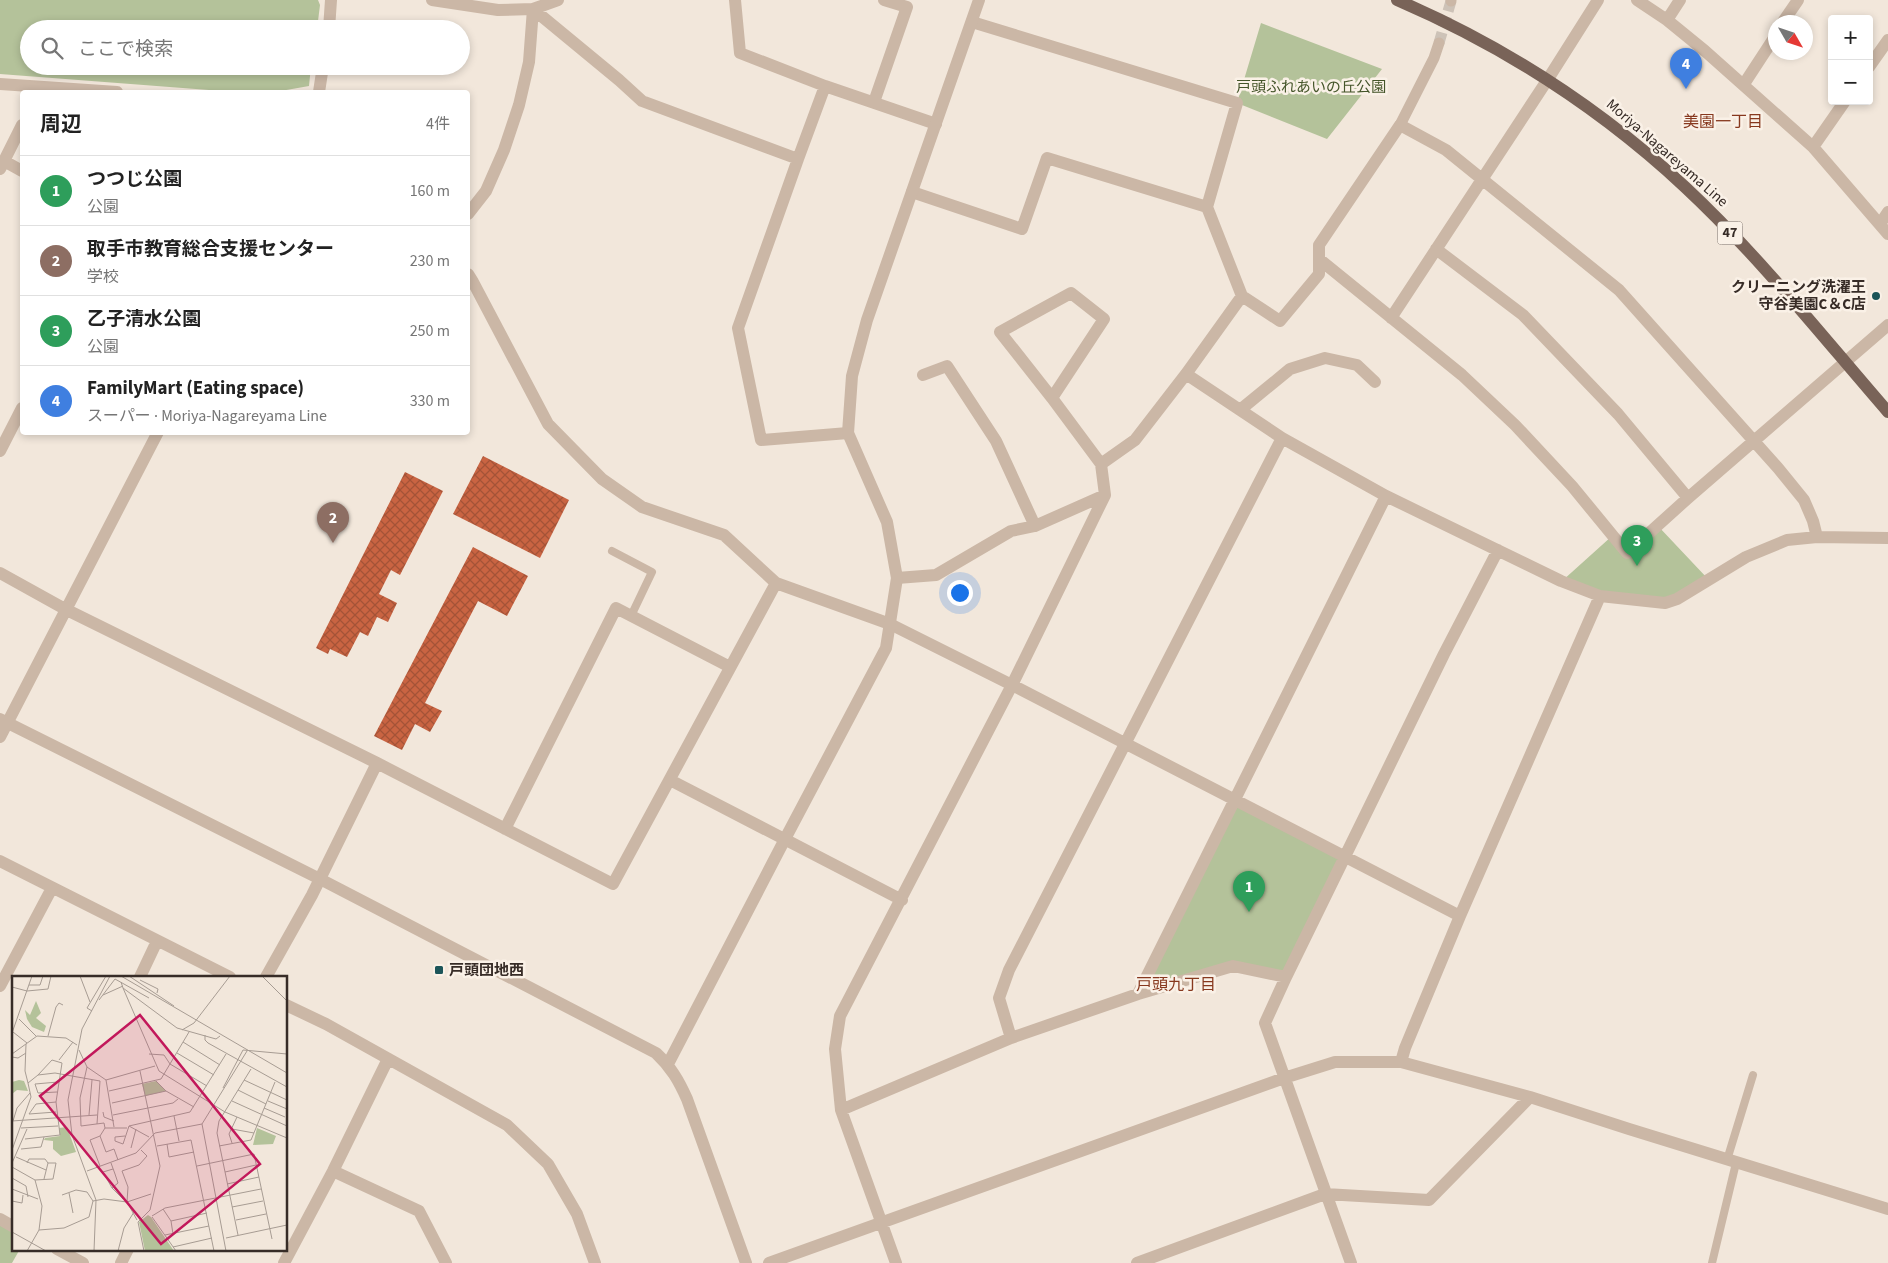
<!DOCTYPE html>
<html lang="ja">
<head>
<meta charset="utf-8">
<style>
  :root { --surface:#fff; --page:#f6f6f6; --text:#222; --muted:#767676; --line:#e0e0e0; --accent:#1c5559 }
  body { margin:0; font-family:"Source Sans 3","Noto Sans JP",sans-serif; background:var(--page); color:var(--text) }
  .controls { position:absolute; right:15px; top:15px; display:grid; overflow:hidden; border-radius:5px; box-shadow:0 2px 8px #0003 }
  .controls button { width:45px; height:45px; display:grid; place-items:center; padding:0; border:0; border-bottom:1px solid var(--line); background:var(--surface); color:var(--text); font:25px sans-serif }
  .compass { position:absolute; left:1768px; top:15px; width:45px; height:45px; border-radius:50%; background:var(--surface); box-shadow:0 2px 8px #0003; rotate:129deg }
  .you { position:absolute; left:959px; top:592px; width:18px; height:18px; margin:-12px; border:4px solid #fff; border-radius:50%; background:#1a73e8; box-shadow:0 0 0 8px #1a73e833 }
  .badge { display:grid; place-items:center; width:32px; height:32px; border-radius:50%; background:var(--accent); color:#fff; font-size:16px; font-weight:700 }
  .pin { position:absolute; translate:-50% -41px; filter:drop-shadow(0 1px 2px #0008) }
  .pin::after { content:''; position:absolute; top:26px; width:18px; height:15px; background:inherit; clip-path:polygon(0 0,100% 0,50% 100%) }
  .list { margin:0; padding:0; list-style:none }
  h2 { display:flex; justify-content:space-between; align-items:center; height:65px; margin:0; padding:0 20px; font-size:21px }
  h2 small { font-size:16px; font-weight:400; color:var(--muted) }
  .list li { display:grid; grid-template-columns:32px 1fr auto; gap:15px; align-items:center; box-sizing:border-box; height:70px; padding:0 20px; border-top:1px solid var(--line) }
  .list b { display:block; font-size:19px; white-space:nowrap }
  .list p { margin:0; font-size:16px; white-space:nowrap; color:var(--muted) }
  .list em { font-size:16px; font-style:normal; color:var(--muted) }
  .icon { flex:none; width:28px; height:28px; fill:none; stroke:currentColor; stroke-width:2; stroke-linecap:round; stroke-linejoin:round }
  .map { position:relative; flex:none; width:1888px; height:1263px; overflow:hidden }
  .search { position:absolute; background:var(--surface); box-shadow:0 2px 8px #0003; left:20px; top:20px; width:450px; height:55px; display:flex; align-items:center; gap:12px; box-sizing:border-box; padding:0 18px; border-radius:28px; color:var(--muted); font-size:19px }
  .panel { position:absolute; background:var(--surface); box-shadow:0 2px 8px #0003; left:20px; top:90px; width:450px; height:345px; border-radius:5px }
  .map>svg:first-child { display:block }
  .park { fill:#b4c29a }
  .building { fill:url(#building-cross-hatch) }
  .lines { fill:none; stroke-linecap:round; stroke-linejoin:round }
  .pedestrian-tunnel { stroke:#cdc2b7; stroke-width:11; stroke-dasharray:11 5.5; stroke-linecap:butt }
  .service { stroke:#cbb7a6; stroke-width:8 }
  .pedestrian { stroke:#cbb7a6; stroke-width:11 }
  .minor { stroke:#cbb7a6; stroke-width:12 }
  .tertiary { stroke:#cbb7a6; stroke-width:12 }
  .primary { stroke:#796358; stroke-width:12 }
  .poi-dot { fill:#1c5559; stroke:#faf1e7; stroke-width:2 }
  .labels { text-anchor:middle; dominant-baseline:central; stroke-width:5; stroke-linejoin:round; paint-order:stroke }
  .shield { fill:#faf1e7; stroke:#726761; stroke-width:1 }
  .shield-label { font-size:14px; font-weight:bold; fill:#372c27 }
  .park-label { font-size:15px; fill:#45552a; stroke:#faf1e7 }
  .street-label { font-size:15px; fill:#372c27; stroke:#faf1e7 }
  .poi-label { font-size:15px; font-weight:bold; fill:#372c27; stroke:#faf1e7; text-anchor:end }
  .neighbourhood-label { font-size:16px; fill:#87381e; stroke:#faf1e7 }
  .inset-road { fill:none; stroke:#a79c93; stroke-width:1 }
  .view { fill:#c2185b; fill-opacity:0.15; stroke:#c2185b; stroke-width:2.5 }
  .inset-edge { fill:none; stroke:#372c27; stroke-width:2.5 }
</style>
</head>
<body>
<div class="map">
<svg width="1888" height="1263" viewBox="0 0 1888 1263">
  <defs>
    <pattern id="building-cross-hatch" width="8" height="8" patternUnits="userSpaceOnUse" patternTransform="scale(1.25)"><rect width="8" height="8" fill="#c96442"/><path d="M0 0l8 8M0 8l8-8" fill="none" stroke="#a45337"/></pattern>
  </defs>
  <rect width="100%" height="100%" fill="#f2e7db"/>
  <path class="park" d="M0,0H318L320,5L317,29H29V66H311L309,86L275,92H235L0,74Z
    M1261,23L1382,69L1327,139L1237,103Z
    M1658,526L1708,579L1677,599L1600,596L1562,581L1612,536L1627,553Z
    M1234,800L1345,857L1286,977L1233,966L1138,994Z
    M0,1219L14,1226V1249H20L12,1263H0Z"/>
  <path class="building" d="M483,456L569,500L540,558L453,514Z
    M405,472L443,491L400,575L391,570L379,594L397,603L388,622L377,617L368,636L360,632L347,657L330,649L328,654L316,648Z
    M473,547L528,576L507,616L478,601L425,703L442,711L430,732L415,724L402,750L374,736Z"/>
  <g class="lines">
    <path class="pedestrian-tunnel" d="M1439,43L1451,1"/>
    <path class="service" d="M612,551L652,572L631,616
      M1727,1160L1753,1075
      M1712,1263L1736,1163"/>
    <path class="pedestrian" d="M1451,1V0
      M1400,125L1434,58L1439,43"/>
    <path class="minor" d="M432,0L498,10L533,9L558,0
      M735,0L740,53L825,86L936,124
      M1637,0L1667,20L1705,51L1813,147L1888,234
      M533,9L619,80L642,101L798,159L738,328L761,440L848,433
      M1667,20L1680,0
      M972,22L1237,103L1207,207
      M1783,22L1798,0
      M329,29L331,0
      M1869,67L1888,40
      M0,84L117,92
      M1744,84L1776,35
      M319,92L323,66
      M874,102L907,7L884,0
      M1813,147L1845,101
      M798,159L825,86
      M4,161L22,171
      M0,169L22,125
      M912,192L1022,229L1047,158L1207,207L1242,296L1186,374L1135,440L1101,464
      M468,214L486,191L504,150L519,105L529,62L533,9
      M1880,224L1888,212
      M1436,249L1523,315L1618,414L1688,498
      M1319,259L1462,375L1515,425L1572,486L1627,553L1688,498L1888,325
      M468,274L473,282L548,424L602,479L642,507L724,535L776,583L890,624L1012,685L1460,916
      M1242,296L1280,321L1319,274V245L1400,125L1446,150L1619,290L1778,468L1804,500L1813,521L1817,537
      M1391,318L1548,79
      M1186,374L1282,438L1386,496L1561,581L1600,596L1665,603L1677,599L1746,557L1787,540L1817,537L1888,538
      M923,375L947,366L996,441L1035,526
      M1240,410L1290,369L1325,358L1357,365L1375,382
      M0,451L22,408
      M0,573L65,609L377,763L613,884L776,583
      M897,578L936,575L1011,531L1035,526L1105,495
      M0,737L158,432
      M670,780L902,900
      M505,829L616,608L730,667
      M0,861L230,977
      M140,977L157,941
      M266,977L312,895L377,763
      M0,986L52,888
      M1138,994L1386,496
      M286,1005L326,1024L507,1125L548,1164L577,1214L595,1263
      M1011,1038L999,998L1009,970L1282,438
      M1401,1062L1405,1048L1460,916L1600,596
      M841,1110L1011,1038L1138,994L1233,966L1286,977
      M333,1171L419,1211L446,1263
      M0,1219L14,1227
      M57,1249L83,1263
      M121,1263L128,1249
      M284,1263L333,1171L388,1059
      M769,1263L1284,1078L1335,1062H1401L1530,1097L1629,1129L1888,1209
      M896,1263L841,1110L835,1049L840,1016L1012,685L1105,495L1101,464L1052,398L1000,332L1071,293L1104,319L1052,398
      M1137,1263L1325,1194L1429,1200L1530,1097
      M1351,1263L1265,1023L1286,977L1444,654L1498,550"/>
    <path class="tertiary" d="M1548,79L1598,0
      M0,719L320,879L656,1053C671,1067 679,1081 687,1099L746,1263
      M668,1064L785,839L886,648L897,578L887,522L848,433L852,376L867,320L979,0"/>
    <path class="primary" d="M1397,0C1504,46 1599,107 1685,187C1759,256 1822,336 1888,412"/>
  </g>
  <g class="poi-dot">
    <circle cx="1876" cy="296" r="5"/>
    <rect x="434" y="965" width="10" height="10" rx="2.5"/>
  </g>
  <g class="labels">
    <rect class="shield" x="1717.5" y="221.5" width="25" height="23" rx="4"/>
    <g class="shield-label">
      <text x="1730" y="233">47</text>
    </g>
    <g class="park-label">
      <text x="1311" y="87">戸頭ふれあいの丘公園</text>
    </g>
    <g class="street-label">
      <text transform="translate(1667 153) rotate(41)">Moriya-Nagareyama Line</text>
    </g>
    <g class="poi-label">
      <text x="1866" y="287">クリーニング洗濯王<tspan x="1866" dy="17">守谷美園C＆C店</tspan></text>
      <text x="449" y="970" text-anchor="start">戸頭団地西</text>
    </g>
    <g class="neighbourhood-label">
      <text x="1723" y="122">美園一丁目</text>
      <text x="1176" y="985">戸頭九丁目</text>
    </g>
  </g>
  <g transform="translate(12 976)">
    <rect width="275" height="275" fill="#f2e7db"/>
    <path d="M24,25L29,37L24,42L34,50L32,56L20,51L15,43L13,34L18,39ZM7,104L12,105L16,115L5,114L0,118V106Z" fill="#b4c29a"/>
    <path d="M144,105L154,115L133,120L130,108ZM55,151L64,176L49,180L41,173V165L32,164L33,162L48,160L47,152ZM245,152L264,160L261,168L241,169ZM136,239L139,241L162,275H133L127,246Z" fill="#b4c29a"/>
    <path class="inset-road" d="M68,0L78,26M109,0L275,97M117,0L162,30M250,0L275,25M128,4L146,13L145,17M109,6L111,12L165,52L204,63L208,60M17,9H28L31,0M0,11L15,15L36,13L39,0M111,12L147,95L213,136L275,162M91,19L111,10M87,24L103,3L137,22M80,35L75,32L94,0M7,43L24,60M170,54L182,47L218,0M1,56L15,67M0,57L20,0M193,59V64L196,67L275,111M36,60L44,31L47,27L51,29M171,66L208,89M14,68L13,95L16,107L26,99L43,97L88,105L85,148M67,74L75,91L94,104L102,151M165,77L202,99M0,78L25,60L54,62L65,69M137,78L152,79L158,88L195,110M0,81L6,82L14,77M47,84L61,66M75,91L68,122L69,150L92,147L93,152M128,95L148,190L138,234L126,246L132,275M94,104L143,90M232,104L275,124M144,105L154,115L182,131M211,112L231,74L275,78M226,114L254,128M97,115L149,103L177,56M45,116L26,117L23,108L46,106M220,125L275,150M256,125L275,133M100,127L154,115M252,132L273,141M44,136L17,138L24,128L44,126M91,136L92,141L102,145M77,139L80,104M101,139L161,127L166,123M162,140L167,165M0,145L85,139M1,145L5,132L18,117M117,150L137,161M9,152L46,150M220,153L242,157M88,160L78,164L88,190M113,160L103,161V165L111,168L117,150L178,136L214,78M13,163L48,159L44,126L50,87L40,84L26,99M220,167L217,158L225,141M155,168L157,181L182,176M145,170L179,164L202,275M207,170L239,164L263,106M119,172L124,153M9,173L29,171L32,161M0,174L19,121L16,107M4,181L34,194M106,184L102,173L94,176L88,160L93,152H115M0,187L15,153M15,187L17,183H33L36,187L32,203M99,187L103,198L106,207L100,212L91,196L101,193M185,190L242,178L260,263M0,191L23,204L30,230L27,254L15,275M75,195L124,177L143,157L190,148M213,196L244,189M0,202L14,210L16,221M23,204L41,203L44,187H36M215,208L247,201M100,212L111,223M0,213L26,223M57,217L61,237M50,219L64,214L75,216L81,225M0,225L10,227L11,219M115,226L116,211L110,195L127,189L135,180L129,174M115,226L139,218M220,231L251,225M151,233L159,245L161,258M140,240L153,232L249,213M140,241L164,275M224,244L254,238M159,245L195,237M27,254L52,252L77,241L81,225L92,223L115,226L125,244M0,256L34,275M153,259L197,250M226,259L205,157L207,145L239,93M214,262L275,249M161,271L200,262M82,275L84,224L60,159L56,124L70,53L98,0M106,275L112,252L122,236M214,275L190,148L235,75"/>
    <path class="view" d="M128,39L248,188L149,268L28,120Z"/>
    <rect width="275" height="275" class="inset-edge"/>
  </g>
</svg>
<div class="controls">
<button>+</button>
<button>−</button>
</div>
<svg class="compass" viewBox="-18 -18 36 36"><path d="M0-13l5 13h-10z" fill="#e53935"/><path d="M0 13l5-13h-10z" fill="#767676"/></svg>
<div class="you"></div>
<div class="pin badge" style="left:1249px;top:912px;background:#2e9e5b">1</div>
<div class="pin badge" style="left:333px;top:543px;background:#8d6e63">2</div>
<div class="pin badge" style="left:1637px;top:566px;background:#2e9e5b">3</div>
<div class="pin badge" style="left:1686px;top:89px;background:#3f7fe0">4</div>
<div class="search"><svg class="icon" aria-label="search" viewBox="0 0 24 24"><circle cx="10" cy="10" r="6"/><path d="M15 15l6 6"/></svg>ここで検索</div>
<section class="panel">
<h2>周辺<small>4件</small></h2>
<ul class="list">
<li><span class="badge" style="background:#2e9e5b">1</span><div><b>つつじ公園</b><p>公園</p></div><em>160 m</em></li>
<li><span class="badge" style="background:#8d6e63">2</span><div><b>取手市教育総合支援センター</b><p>学校</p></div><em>230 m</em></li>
<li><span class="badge" style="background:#2e9e5b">3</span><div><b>乙子清水公園</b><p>公園</p></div><em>250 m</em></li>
<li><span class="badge" style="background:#3f7fe0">4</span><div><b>FamilyMart (Eating space)</b><p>スーパー · Moriya-Nagareyama Line</p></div><em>330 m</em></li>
</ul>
</section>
</div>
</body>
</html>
